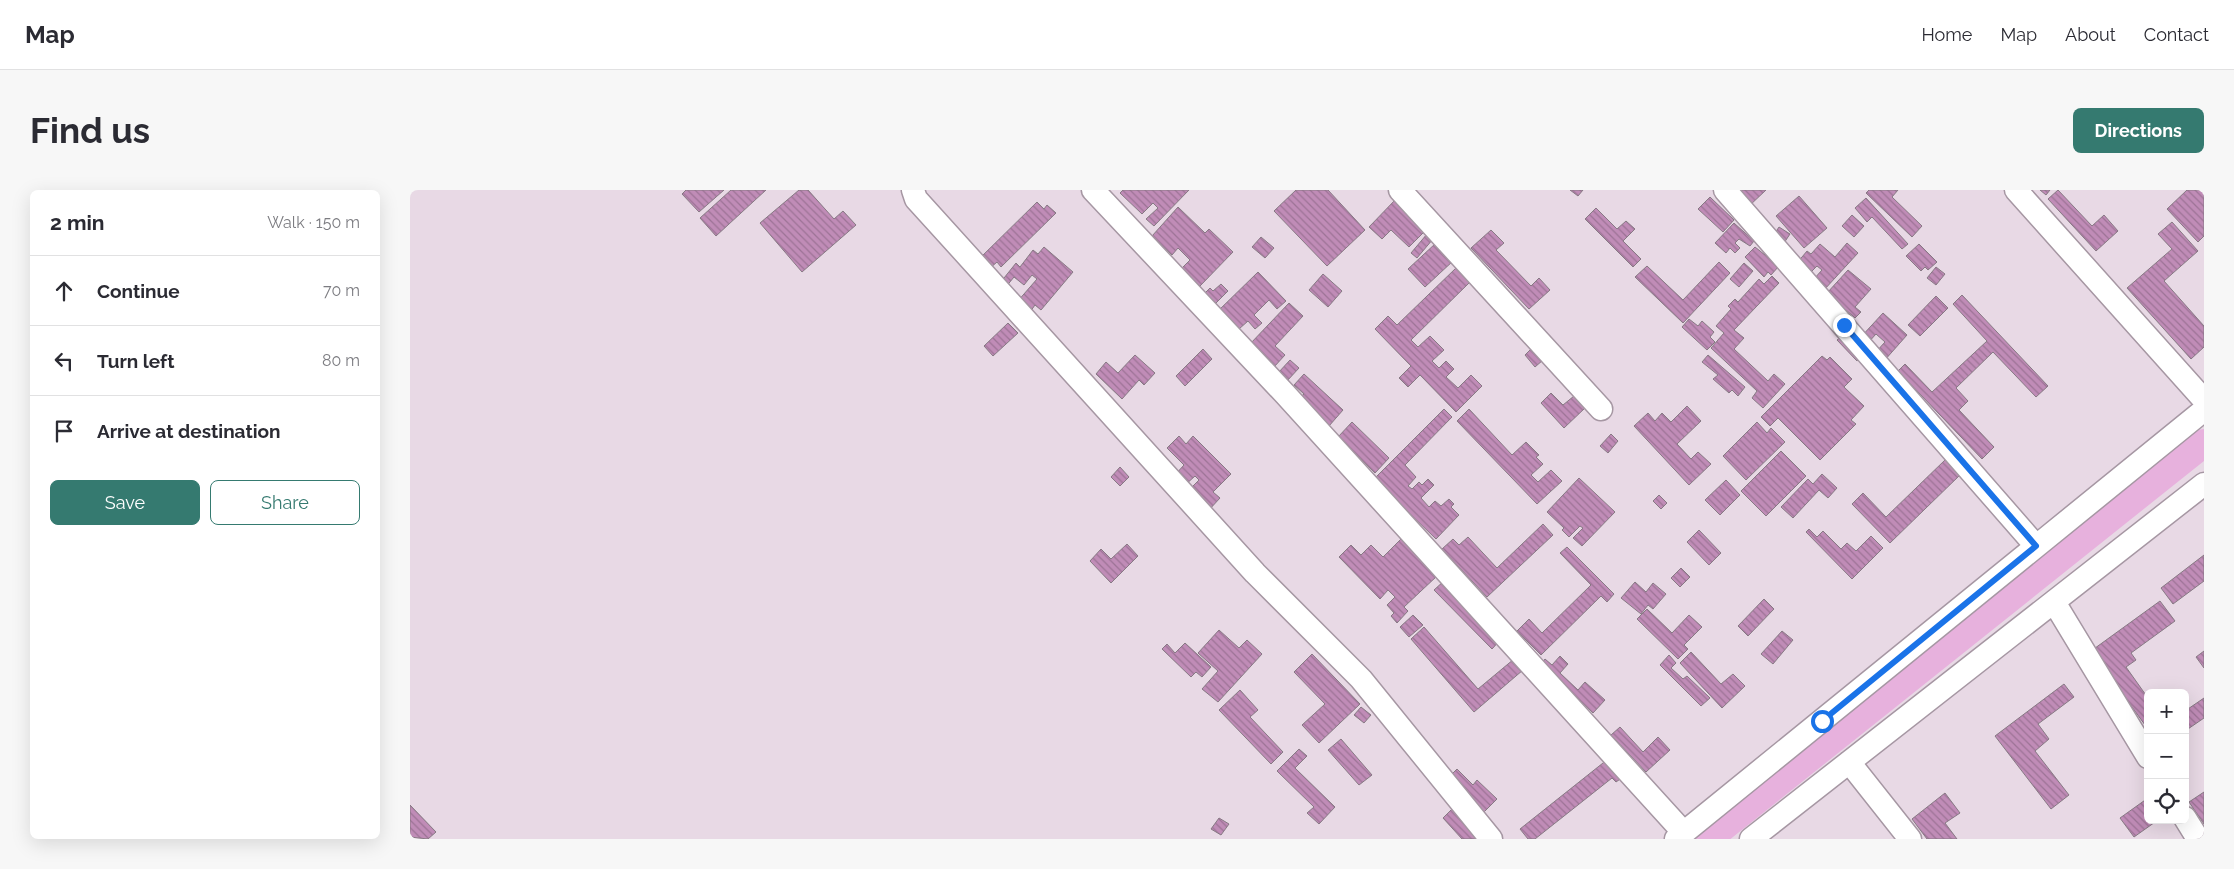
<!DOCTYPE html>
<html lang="en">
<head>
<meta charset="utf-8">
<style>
  :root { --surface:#fff; --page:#f7f7f7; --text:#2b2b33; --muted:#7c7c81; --line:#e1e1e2; --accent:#357a70 }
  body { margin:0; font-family:Raleway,sans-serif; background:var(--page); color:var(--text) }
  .controls { position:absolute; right:15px; bottom:15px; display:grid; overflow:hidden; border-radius:8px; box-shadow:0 5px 20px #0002 }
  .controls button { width:45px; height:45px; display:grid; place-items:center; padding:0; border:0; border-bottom:1px solid var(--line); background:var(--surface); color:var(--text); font:25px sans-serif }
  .stop { position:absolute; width:15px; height:15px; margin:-11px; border:4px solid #1a73e8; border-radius:50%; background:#fff }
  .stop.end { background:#1a73e8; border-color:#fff; box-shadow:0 1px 5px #0008 }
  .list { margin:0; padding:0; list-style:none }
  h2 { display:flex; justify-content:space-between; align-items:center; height:65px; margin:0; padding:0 20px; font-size:21px }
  h2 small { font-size:16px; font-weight:400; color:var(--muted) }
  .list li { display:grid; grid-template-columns:32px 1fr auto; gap:15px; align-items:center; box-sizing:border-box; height:70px; padding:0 20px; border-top:1px solid var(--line) }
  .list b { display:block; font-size:19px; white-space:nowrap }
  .list em { font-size:16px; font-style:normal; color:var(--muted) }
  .actions { display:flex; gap:10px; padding:15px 20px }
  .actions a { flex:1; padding:11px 0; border:1px solid var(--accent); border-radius:8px; text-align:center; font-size:18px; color:var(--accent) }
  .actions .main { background:var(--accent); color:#fff }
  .icon { flex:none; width:28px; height:28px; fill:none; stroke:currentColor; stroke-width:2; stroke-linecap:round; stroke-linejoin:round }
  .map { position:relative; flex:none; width:1794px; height:649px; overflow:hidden; border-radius:8px }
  header { display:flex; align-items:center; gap:30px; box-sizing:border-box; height:70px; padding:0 25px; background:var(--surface); border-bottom:1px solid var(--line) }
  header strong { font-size:24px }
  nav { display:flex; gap:28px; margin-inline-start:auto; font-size:18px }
  .intro { display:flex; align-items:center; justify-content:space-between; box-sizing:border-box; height:120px; padding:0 30px }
  h1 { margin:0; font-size:35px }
  .button { padding:12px 22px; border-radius:8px; background:var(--accent); color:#fff; font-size:18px; font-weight:700 }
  main { display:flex; gap:30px; padding:0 30px }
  aside { flex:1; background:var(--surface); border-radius:8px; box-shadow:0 5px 20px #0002 }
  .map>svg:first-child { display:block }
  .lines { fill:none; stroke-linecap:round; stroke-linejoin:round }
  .canal { stroke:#e7b1dd; stroke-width:28 }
  .building { fill:url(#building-back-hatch); stroke:#877984 }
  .minor-casing { stroke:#a697a3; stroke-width:25 }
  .minor { stroke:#fff; stroke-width:22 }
  .route { stroke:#1a73e8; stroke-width:6 }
</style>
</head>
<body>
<header>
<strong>Map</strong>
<nav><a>Home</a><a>Map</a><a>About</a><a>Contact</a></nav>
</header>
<div class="intro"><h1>Find us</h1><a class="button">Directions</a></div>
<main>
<aside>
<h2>2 min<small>Walk · 150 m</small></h2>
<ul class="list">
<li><svg class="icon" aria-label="ahead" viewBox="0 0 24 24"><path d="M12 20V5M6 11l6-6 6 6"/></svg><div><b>Continue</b></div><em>70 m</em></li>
<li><svg class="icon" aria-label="left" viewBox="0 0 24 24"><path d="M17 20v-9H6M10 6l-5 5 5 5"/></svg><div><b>Turn left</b></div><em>80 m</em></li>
<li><svg class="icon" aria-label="arrive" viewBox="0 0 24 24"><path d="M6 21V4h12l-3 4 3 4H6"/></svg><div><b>Arrive at destination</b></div></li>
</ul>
<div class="actions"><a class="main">Save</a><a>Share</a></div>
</aside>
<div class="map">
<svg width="1794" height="649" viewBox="0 0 1794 649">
  <defs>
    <pattern id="building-back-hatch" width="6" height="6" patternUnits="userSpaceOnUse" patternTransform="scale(1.25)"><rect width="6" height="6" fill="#c08cb7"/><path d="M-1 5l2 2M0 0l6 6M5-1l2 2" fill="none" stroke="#9d7396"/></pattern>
  </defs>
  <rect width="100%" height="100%" fill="#e8d9e5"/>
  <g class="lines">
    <path class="canal" d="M1298,649L1794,253"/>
  </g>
  <path class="building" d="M276,0H314L289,22L272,4Z
    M321,0H356L306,46L290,28Z
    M389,0H398L424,29L433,21L446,35L392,82L350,33Z
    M713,0H779L744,36L736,29L748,18L743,13L732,24L710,3Z
    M886,0H918L955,40L917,76L864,21Z
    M1160,0H1173L1168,6Z
    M1321,0H1356L1338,17Z
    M1459,0H1488L1482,7L1512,36L1502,47L1456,3Z
    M1630,0H1640L1636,5Z
    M1648,0L1682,36L1694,25L1708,41L1686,61L1638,9Z
    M1777,0H1794V46L1788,52L1757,19Z
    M1389,6L1417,38L1394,58L1366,26Z
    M1300,7L1324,30L1313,42L1288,19Z
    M1456,8L1498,54L1492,59L1462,27L1457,32L1445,18Z
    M986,9L1018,38L999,57L981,40L972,49L959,37Z
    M627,12L634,19L637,15L646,23L591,77L587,72L579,79L569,69Z
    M768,17L795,43L799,39L823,62L790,96L772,78L780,70L768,58L762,65L742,46Z
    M1186,18L1207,39L1216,31L1225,39L1213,51L1231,69L1223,77L1175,29Z
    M1442,25L1454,36L1444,47L1432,36Z
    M1762,32L1788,61L1754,91L1794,136V157L1781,169L1717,98L1762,59L1748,44Z
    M1324,33L1344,51L1340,56L1329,49L1325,53L1330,58L1325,63L1320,58L1316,63L1305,53Z
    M1369,37L1380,44L1374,53L1363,46Z
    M1081,40L1094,53L1086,60L1121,96L1129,88L1140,100L1119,119L1061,58Z
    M1017,44L1023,49L1007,68L1001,63Z
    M851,47L864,58L855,68L842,57Z
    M1026,53L1043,71L1015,97L998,79Z
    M1437,53L1448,63L1414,100L1403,90L1412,80L1407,76L1399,84L1387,73L1397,61L1401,64L1410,54L1425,67Z
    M1509,54L1527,72L1518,80L1515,77L1511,81L1496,66Z
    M634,57L663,82L631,120L625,115L620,122L607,112L627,89L622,85L614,95L604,87L595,98L590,93L606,73L610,77L623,60L628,64Z
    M1345,57L1369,76L1361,85L1358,82L1354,87L1335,67Z
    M1309,72L1320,83L1273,133L1225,87L1237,76L1273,110Z
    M1334,73L1343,81L1329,97L1320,89Z
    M1526,77L1535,84L1526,95L1517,88Z
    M1046,78L1060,92L1001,150L1008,157L1020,146L1034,160L1022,171L1029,178L1036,171L1044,179L1036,187L1048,198L1061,185L1072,196L1046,222L1010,185L998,197L989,188L1001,176L965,139L978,126L987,135Z
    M1438,80L1461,99L1445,117L1451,122L1445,128L1417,103Z
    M848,82L876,111L867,119L859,110L844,125L852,133L845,139L838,131L829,139L807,122Z
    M913,84L932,101L918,117L899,100Z
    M1362,86L1369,93L1324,140L1334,148L1324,159L1358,191L1364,184L1375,194L1353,218L1342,208L1347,201L1301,158L1314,143L1306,136L1321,119L1318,116L1325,109L1328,112L1349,89L1354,94Z
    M811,94L818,101L806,113L795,103L800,98L803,101Z
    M1552,105L1638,196L1626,207L1583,162L1546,198L1558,211L1549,220L1584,257L1572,269L1488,181L1495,174L1522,202L1577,151L1543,114Z
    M1526,106L1538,118L1510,146L1498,135Z
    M879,113L893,126L865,156L875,165L864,177L840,154Z
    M1473,123L1497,145L1474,171L1465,163L1475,152L1466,144L1457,154L1450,148Z
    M1279,129L1288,136L1292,131L1304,142L1300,147L1305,152L1297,160L1272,137Z
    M598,133L608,143L583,166L574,156Z
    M1434,144L1454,165L1447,171L1427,150Z
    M1122,158L1133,170L1125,177L1115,165Z
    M793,159L802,169L775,196L766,186Z
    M725,165L745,183L734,195L729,190L712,209L686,184L696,172L708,183Z
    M1298,165L1335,197L1328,206L1322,200L1319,203L1303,189L1308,185L1292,172Z
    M1412,166L1417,170L1420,167L1442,189L1434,197L1454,216L1441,230L1446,234L1410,270L1368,228L1360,236L1351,227Z
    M880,170L889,178L877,191L868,183Z
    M894,184L933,220L919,236L889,208L894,204L884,195Z
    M1141,203L1153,215L1164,206L1175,218L1154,238L1131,213Z
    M1277,216L1291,231L1267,254L1281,269L1288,262L1301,274L1279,295L1224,236L1238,223L1245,231L1252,223L1261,232Z
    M1034,219L1042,227L995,275L1006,287L998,296L1002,299L1009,292L1012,295L1018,289L1024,295L1011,308L1019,317L1025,311L1031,316L1039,309L1044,314L1041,317L1049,325L1026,349L964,289Z
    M1059,219L1102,265L1116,252L1129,265L1126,267L1133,274L1121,285L1128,292L1141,280L1152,291L1127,314L1047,231Z
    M942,232L979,268L965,283L928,247Z
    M1347,232L1357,243L1361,238L1375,252L1336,290L1313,266Z
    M1201,244L1208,251L1198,263L1190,256Z
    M769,246L776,254L783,246L821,284L803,302L810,308L798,321L778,301L789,290L785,286L774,296L764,286L774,275L757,258Z
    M1371,261L1396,286L1356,326L1331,301Z
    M1535,270L1550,285L1480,353L1442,314L1453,303L1476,327Z
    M710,277L719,287L710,296L701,287Z
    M1412,284L1427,298L1418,308L1409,300L1383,328L1371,317L1398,289L1403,294Z
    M1169,288L1205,322L1172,356L1163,348L1173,338L1170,336L1159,347L1152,340L1154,338L1137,322Z
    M1316,290L1330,305L1310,325L1295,310Z
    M1249,305L1257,313L1251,319L1243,311Z
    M1133,334L1143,345L1077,407L1032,359L1043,349L1049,355L1058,347L1087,378Z
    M1399,339L1407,347L1413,341L1431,359L1437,353L1446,361L1461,346L1473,358L1442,389L1396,342Z
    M1289,340L1311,363L1299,375L1277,352Z
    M991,349L1027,386L994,417L998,421L987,433L981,426L984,423L977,415L985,407L978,400L970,409L929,367L941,355L951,365L961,355L973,367Z
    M717,354L728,366L701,393L680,371L691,359L701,369Z
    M1157,357L1204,404L1197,412L1191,406L1131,465L1107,441L1119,429L1132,443L1181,395L1150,363Z
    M1794,365V391L1763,414L1751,398Z
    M1271,378L1280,387L1270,397L1261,388Z
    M1035,390L1092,448L1082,459L1024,400Z
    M1225,392L1236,402L1243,393L1256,404L1243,419L1238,415L1231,424L1211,408Z
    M1354,409L1364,419L1338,446L1328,436Z
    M1750,411L1765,431L1721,463L1726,470L1716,477L1738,508V539L1681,461Z
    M1237,419L1262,443L1279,425L1292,437L1274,455L1278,459L1268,469L1227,429Z
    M1003,425L1013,435L999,447L990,437Z
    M1014,437L1068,499L1104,469L1113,480L1064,522L1001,449Z
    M809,440L829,458L837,450L852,464L808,512L792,499L808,481L788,463Z
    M1372,441L1383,450L1363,474L1351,464Z
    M775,453L801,477L792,487L786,482L781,487L752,459L757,454L765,463Z
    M1794,461V478L1786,467Z
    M1281,462L1311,494L1323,484L1335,496L1312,518L1270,473Z
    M902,464L950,514L909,553L892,535L915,514L884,482Z
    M1259,465L1266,473L1261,478L1273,489L1277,486L1300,508L1291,516L1250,475Z
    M1150,466L1158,474L1150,483L1168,500L1175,492L1195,510L1183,523L1131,474L1135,469L1142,475Z
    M1654,494L1664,507L1628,534L1639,549L1625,561L1659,605L1641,619L1585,546Z
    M830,500L848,520L840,527L873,562L861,574L809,520Z
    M1794,508V528L1775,541V521Z
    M951,517L961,525L954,533L944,525Z
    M1210,537L1233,562L1248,547L1260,560L1236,582L1201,545Z
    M931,549L962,585L949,595L918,560Z
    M889,559L897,566L885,578L925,617L909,634L897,623L904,617L867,581Z
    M1198,569L1213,587L1206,592L1202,588L1125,649H1118L1110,639Z
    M1047,579L1063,595L1067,590L1087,609L1074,622L1039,587Z
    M1794,602V634L1779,612Z
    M1535,603L1550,623L1535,633L1547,649H1517L1502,629Z
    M1738,608V630H1748L1724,647L1710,628Z
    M0,615L26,642L18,649L0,647Z
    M1042,619L1071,649H1052L1033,628Z
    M809,628L819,634L811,645L801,639Z"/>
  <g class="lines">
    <g class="minor-casing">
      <path id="minor" d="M503,0L506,9L845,383L951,489L1081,649
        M683,0L875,204L1274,643
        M990,0L1191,219
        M1315,0L1626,356
        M1606,0L1794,210
        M1644,412L1738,567
        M1439,572L1500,649
        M1775,628L1788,649
        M1266,649L1794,220
        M1341,649L1794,294"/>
    </g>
    <use href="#minor" class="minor"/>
  </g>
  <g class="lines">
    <path class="route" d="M1412,531L1626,356L1434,135"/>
  </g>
</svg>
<div class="controls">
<button>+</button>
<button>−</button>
<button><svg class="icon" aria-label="locate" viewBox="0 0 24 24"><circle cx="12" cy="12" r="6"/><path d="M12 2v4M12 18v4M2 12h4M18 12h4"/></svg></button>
</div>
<div class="stop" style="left:1412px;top:531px"></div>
<div class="stop end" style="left:1434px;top:135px"></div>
</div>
</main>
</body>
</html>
